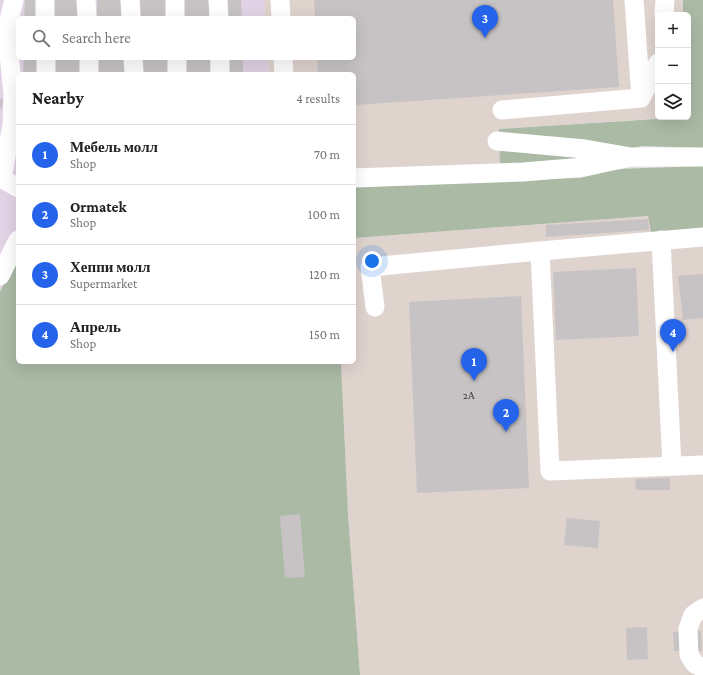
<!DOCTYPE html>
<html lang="en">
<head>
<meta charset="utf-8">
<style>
  :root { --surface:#fff; --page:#f6f6f6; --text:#222; --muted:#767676; --line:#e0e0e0; --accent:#2563eb }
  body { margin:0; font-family:"Crimson Pro",serif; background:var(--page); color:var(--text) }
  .controls { position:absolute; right:12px; top:12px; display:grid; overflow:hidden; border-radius:6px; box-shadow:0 4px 16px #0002 }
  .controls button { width:36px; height:36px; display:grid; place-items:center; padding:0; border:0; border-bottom:1px solid var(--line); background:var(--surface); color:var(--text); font:20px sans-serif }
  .you { position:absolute; left:372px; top:261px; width:14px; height:14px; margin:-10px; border:3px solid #fff; border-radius:50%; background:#1a73e8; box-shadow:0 0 0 6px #1a73e833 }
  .badge { display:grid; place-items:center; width:26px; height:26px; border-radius:50%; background:var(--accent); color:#fff; font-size:13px; font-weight:700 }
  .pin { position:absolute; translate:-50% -33px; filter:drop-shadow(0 1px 2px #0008) }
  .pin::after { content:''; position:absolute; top:21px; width:14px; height:12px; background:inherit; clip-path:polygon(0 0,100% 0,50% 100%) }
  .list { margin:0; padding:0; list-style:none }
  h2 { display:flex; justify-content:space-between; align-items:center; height:52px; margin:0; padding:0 16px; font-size:17px }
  h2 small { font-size:13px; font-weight:400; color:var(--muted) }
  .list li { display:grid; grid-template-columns:26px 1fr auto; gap:12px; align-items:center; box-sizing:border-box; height:60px; padding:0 16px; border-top:1px solid var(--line) }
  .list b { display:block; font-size:15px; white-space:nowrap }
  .list p { margin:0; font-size:13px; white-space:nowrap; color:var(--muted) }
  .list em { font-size:13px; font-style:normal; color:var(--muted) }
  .icon { flex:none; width:22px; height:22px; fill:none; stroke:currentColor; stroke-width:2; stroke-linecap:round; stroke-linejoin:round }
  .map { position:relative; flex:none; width:703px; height:675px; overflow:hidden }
  .search { position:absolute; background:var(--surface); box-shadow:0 4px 16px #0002; left:16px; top:16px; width:340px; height:44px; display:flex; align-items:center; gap:10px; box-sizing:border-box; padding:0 14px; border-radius:6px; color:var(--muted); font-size:15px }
  .panel { position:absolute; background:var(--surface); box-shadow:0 4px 16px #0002; left:16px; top:72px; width:340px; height:292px; border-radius:6px }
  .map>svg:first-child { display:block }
  .built { fill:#dfd3ce }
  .industrial { fill:#e1d3e5 }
  .green { fill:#aabaa5 }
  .building { fill:#c7c3c5 }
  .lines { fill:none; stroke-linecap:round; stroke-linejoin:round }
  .minor { stroke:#fff; stroke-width:19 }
  .labels { text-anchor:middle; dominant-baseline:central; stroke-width:3; stroke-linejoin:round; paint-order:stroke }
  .number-label { font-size:10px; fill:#3d3b3b }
</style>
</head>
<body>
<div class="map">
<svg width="703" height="675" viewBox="0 0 703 675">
  <rect width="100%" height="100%" fill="#e5e1e0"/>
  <path class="built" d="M264,0H683V15H658V117H678L499,129L500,169L379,174L354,166V74H269L268,58H354V18H265Z
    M649,216L703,231V675H360L348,515L341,362H354V238Z"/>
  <path class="industrial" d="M0,0H264L265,18H18V58H268L269,74H18V254L0,292Z"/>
  <path class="green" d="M683,0H703V148L642,146L581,160L500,169L499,129L688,117V15H683Z
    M703,166V231L651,232L648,216L354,238V185L580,178L617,169Z
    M18,254V362H341L348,515L360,675H0V292Z"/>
  <path class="building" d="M25,0H37V18H24Z
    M52,0H80V18H52Z
    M97,0H124L125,18H97Z
    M140,0H167L168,18H141Z
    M183,0H209V18H183Z
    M226,0H241L242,18H226Z
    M314,0H613L619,87L354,105V74H318L317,58H354V18H315Z
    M24,58H37V74H23Z
    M53,58H81L82,74H54Z
    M98,58H126V74H98Z
    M143,58H169L170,74H144Z
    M184,58H210V74H185Z
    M228,58H243V74H228Z
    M0,98L5,101L0,110Z
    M648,219L649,230L546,237V225Z
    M636,268L639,336L556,340L553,272Z
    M703,274V318L683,320L678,276Z
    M521,296L529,488L417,493L409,302Z
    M670,478V490H636L635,479Z
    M300,514L305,577L285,578L280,516Z
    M567,518L600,521L598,548L564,545Z
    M647,627L648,659L627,660L626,628Z
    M701,631L702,651H674L673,632Z"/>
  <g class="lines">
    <path class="minor" d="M45,0V18
      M86,0L87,18
      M130,0L131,18
      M175,0V18
      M218,0L219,18
      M280,0L281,18
      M634,0L641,98
      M664,15L665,0
      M46,58V74
      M89,58V74
      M133,58L134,74
      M177,58V74
      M220,58V74
      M283,58L284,74
      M502,110L641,98L658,63
      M497,141L585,149L631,157H703
      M0,177L18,188
      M2,178L12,125L13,94L8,43V24L14,0
      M354,178L523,172L584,167L631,157
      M703,237L540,251L550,471L703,465
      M661,240L672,466
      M0,276L18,240
      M375,307L370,267L540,251
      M703,608L693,615L688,629L689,655L695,664L703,668"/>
  </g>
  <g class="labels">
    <g class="number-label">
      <text x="469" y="395">2А</text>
    </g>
  </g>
</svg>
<div class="controls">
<button>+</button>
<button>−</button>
<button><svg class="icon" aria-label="layers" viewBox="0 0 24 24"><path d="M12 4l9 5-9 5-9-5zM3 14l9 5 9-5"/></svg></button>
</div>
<div class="you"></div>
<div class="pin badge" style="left:474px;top:381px">1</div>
<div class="pin badge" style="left:506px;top:432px">2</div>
<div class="pin badge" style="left:485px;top:38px">3</div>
<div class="pin badge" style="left:673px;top:352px">4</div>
<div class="search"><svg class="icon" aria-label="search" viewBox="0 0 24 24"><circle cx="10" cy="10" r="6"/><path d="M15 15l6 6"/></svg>Search here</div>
<section class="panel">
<h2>Nearby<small>4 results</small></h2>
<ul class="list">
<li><span class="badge">1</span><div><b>Мебель молл</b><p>Shop</p></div><em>70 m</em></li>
<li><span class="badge">2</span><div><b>Ormatek</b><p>Shop</p></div><em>100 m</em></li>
<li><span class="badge">3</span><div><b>Хеппи молл</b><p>Supermarket</p></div><em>120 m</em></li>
<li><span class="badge">4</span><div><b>Апрель</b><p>Shop</p></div><em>150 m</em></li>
</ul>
</section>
</div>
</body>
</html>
